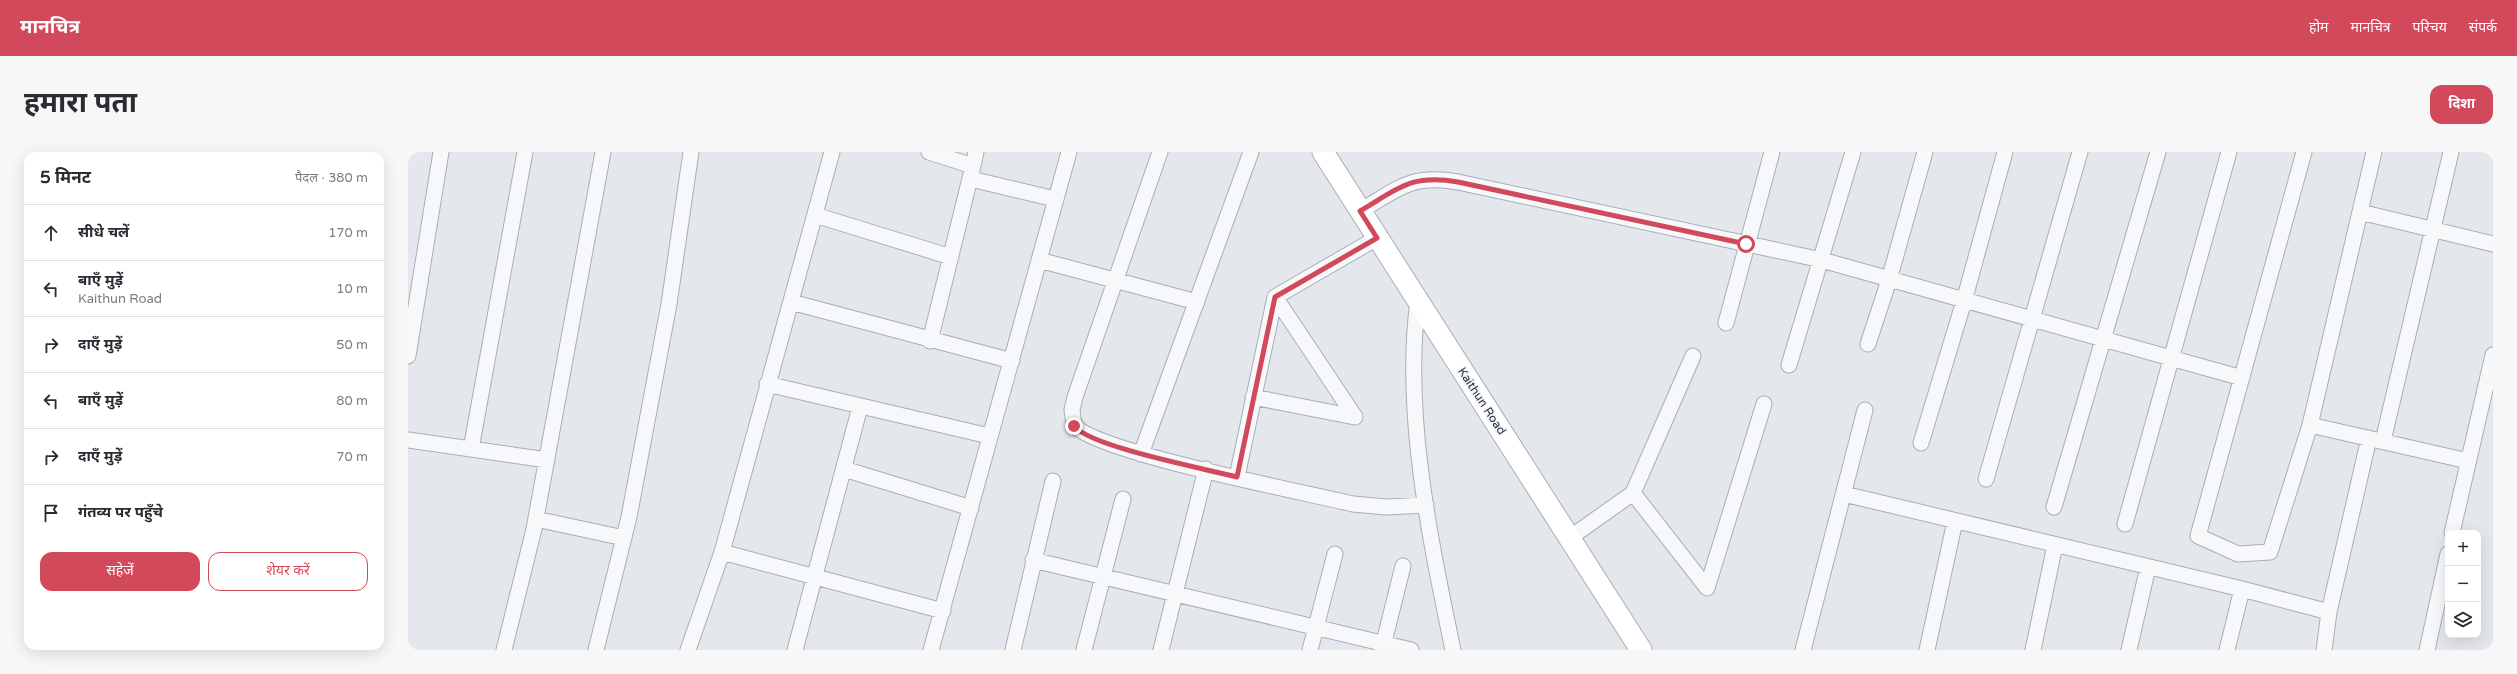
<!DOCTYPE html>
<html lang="hi">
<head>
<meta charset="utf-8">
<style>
  :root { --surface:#fff; --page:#f7f7f7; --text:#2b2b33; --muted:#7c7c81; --line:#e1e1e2; --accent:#d1495b }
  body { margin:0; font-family:"Varela Round","Noto Sans Devanagari",sans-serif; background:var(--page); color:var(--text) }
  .controls { position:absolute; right:12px; bottom:12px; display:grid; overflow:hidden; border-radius:8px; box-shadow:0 4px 16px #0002 }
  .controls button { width:36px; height:36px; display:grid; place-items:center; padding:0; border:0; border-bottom:1px solid var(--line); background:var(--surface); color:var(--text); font:20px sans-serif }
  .stop { position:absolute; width:12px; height:12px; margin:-9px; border:3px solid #d1495b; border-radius:50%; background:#fff }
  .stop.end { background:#d1495b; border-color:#fff; box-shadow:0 1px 4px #0008 }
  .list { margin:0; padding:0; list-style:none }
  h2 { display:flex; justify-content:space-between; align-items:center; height:52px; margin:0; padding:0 16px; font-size:17px }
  h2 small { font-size:13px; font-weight:400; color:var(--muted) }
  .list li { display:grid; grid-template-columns:26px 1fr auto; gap:12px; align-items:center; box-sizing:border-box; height:56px; padding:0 16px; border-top:1px solid var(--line) }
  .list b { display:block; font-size:15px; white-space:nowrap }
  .list p { margin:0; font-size:13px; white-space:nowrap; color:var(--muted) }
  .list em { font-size:13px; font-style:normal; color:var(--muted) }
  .actions { display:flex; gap:8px; padding:12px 16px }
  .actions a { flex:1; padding:9px 0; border:1px solid var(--accent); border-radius:12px; text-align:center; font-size:14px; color:var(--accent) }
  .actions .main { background:var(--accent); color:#fff }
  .icon { flex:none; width:22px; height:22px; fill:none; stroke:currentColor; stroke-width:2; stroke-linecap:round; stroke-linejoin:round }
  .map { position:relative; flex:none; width:2085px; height:498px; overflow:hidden; border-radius:12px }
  header { display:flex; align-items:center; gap:24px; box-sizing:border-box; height:56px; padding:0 20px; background:var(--accent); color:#fff }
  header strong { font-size:19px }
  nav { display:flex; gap:22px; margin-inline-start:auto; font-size:14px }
  .intro { display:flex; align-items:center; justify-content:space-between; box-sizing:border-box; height:96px; padding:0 24px }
  h1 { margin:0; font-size:28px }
  .button { padding:10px 18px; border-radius:12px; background:var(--accent); color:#fff; font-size:14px; font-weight:700 }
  main { display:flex; gap:24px; padding:0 24px }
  aside { flex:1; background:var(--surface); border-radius:12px; box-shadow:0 4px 16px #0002 }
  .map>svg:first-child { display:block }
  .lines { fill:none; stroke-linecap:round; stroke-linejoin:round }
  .street-casing { stroke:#a9aeb7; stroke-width:17 }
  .secondary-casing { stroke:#a9aeb7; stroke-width:23 }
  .street { stroke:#f7f8fa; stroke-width:15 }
  .secondary { stroke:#fff; stroke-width:21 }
  .route { stroke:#d1495b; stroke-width:5 }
  .labels { text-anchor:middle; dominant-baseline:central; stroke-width:3.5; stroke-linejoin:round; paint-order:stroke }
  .street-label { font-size:12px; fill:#2b3445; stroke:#f4f6f9 }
</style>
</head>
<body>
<header>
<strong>मानचित्र</strong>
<nav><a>होम</a><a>मानचित्र</a><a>परिचय</a><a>संपर्क</a></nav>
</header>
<div class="intro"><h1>हमारा पता</h1><a class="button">दिशा</a></div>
<main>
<aside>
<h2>5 मिनट<small>पैदल · 380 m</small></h2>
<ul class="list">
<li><svg class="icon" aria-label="ahead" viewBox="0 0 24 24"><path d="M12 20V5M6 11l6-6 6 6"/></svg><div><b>सीधे चलें</b></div><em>170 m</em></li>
<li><svg class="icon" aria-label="left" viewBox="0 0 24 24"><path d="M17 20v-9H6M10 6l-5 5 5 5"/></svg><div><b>बाएँ मुड़ें</b><p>Kaithun Road</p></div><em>10 m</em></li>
<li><svg class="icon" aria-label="right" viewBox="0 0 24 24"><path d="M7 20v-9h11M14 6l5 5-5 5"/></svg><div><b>दाएँ मुड़ें</b></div><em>50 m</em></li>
<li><svg class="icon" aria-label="left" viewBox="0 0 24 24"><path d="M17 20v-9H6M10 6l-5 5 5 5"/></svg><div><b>बाएँ मुड़ें</b></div><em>80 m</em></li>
<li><svg class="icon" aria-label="right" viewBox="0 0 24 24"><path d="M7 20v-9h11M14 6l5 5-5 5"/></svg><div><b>दाएँ मुड़ें</b></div><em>70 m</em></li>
<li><svg class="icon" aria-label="arrive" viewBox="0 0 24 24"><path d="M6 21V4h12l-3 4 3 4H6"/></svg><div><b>गंतव्य पर पहुँचे</b></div></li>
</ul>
<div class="actions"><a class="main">सहेजें</a><a>शेयर करें</a></div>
</aside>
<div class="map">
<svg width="2085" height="498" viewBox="0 0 2085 498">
  <rect width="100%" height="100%" fill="#e4e7ec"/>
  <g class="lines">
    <g class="street-casing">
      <path id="street" d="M521,0L565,14L568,0
        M752,0L667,245L664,258L666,273C687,300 900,341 945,352L979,355L1018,353
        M1896,0L1790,384L1830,402L1862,400L1902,273
        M1966,0L1902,273L2060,309
        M563,27L647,47
        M952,59C991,36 1003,22 1050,30L1414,108L1834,226
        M1952,60L2085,92
        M407,63L543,105
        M631,108L789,150
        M1010,148C995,261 1022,387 1045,498
        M383,150L604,209
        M1318,171L1364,0
        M522,189L565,14
        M1460,192L1481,128L1517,0
        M0,204L33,0
        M1381,213L1445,0
        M359,232L581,284
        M845,245L947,265L867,145
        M0,288L139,308
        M1975,289L2043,0
        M1513,291L1556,149L1597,0
        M63,297L117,0
        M733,302L843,0
        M436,317L563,356
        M829,325L867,145L969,86
        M1578,327L1672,0
        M1225,341L1299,436L1356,252
        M1436,342L1834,437L1921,460
        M1646,355L1750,0
        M128,367L216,386
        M1717,372L1821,0
        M2044,381L2085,203
        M1163,385L1225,341L1285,204
        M314,400L535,459
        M625,408L1003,498
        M96,498L126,377L195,0
        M188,498L221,365L261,152L283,0
        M280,498L314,400L424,0
        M387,498L452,255
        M523,498L661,0
        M605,498L645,329
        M676,498L715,347
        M753,498L798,317
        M902,498L927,402
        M974,498L995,414
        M1395,498L1457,258
        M1519,498L1547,369
        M1625,498L1647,393
        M1721,498L1740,415
        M1819,498L1834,437
        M1916,498L1921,460L1961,286
        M2019,498L2040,402"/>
    </g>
    <g class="secondary-casing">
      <path id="secondary" d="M915,0L1233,498"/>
    </g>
    <use href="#street" class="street"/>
    <use href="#secondary" class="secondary"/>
  </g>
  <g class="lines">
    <path class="route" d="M666,274C683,295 798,317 829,325L867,145L969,86L952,59C991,36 1003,22 1050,30L1338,92"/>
  </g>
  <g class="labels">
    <g class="street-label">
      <text transform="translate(1074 249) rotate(57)">Kaithun Road</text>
    </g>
  </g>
</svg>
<div class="controls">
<button>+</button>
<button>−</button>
<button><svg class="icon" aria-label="layers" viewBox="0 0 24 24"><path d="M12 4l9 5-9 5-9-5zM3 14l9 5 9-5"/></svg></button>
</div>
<div class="stop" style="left:1338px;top:92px"></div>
<div class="stop end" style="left:666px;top:274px"></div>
</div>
</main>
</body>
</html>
